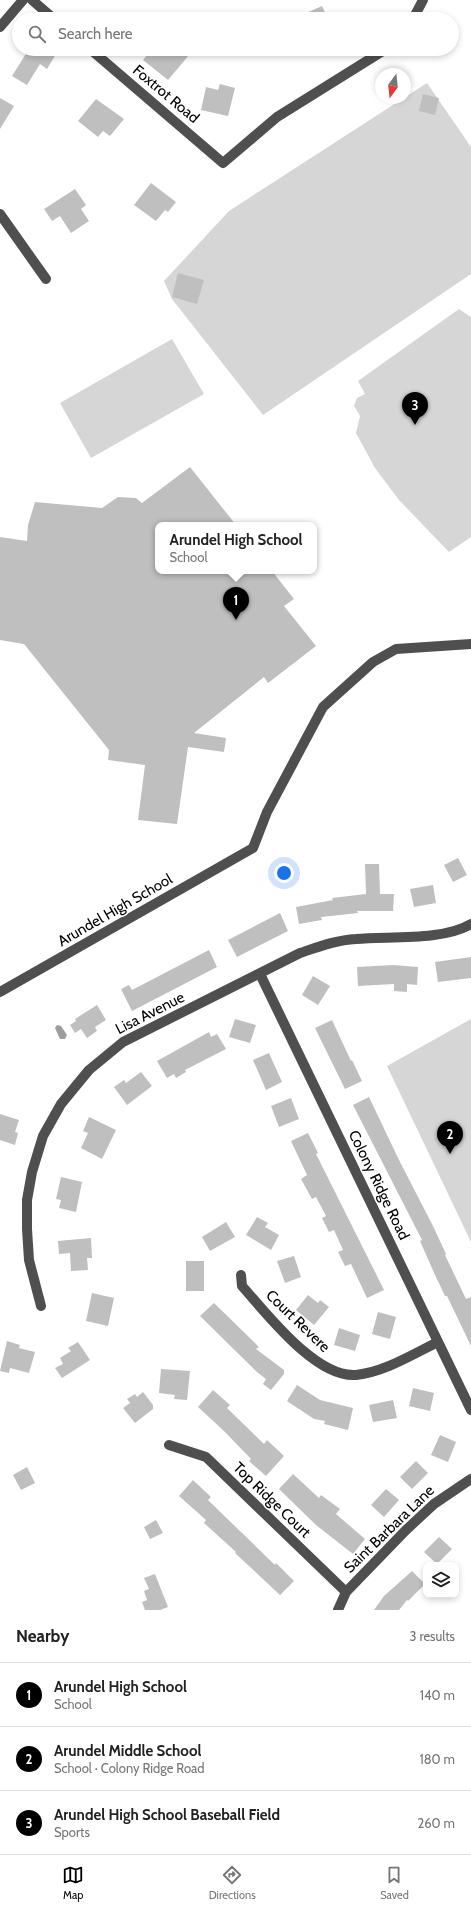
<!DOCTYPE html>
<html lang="en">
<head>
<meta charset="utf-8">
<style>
  :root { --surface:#fff; --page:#f6f6f6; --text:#222; --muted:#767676; --line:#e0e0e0; --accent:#000 }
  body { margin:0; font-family:Cabin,sans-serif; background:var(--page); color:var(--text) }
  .controls { position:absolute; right:12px; bottom:12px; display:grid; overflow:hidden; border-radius:8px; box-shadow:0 2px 6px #0003 }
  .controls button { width:36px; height:36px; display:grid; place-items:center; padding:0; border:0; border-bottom:1px solid var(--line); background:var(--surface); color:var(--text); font:20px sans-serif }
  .compass { position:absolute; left:375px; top:68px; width:36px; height:36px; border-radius:50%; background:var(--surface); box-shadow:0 2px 6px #0003; rotate:195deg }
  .you { position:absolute; left:284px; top:873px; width:14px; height:14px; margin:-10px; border:3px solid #fff; border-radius:50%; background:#1a73e8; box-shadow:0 0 0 6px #1a73e833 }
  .badge { display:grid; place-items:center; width:26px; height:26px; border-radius:50%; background:var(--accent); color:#fff; font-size:13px; font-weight:700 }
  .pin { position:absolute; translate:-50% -33px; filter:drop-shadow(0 1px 2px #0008) }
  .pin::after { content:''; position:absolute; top:21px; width:14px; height:12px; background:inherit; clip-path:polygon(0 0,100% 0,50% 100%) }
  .popup { position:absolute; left:155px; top:522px; width:162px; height:52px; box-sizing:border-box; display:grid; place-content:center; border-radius:8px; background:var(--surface); filter:drop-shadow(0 1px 3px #0005); font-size:13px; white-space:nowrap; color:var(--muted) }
  .popup b { font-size:15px; color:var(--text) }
  .popup::after { content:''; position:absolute; left:50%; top:100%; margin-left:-8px; border:8px solid transparent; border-top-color:var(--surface) }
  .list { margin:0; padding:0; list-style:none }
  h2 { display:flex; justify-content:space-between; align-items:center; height:52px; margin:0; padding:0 16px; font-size:17px }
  h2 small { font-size:13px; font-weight:400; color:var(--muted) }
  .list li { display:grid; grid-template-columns:26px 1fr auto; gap:12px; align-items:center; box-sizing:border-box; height:64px; padding:0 16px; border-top:1px solid var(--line) }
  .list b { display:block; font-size:15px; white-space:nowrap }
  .list p { margin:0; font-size:13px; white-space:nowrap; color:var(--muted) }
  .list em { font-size:13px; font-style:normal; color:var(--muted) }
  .icon { flex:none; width:22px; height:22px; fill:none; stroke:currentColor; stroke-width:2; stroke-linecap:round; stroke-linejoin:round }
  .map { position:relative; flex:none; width:471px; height:1610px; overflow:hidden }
  .search { position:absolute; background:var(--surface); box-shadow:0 2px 6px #0003; left:12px; right:12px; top:12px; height:44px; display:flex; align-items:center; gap:10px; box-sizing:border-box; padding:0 14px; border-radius:22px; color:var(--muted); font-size:15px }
  .sheet { height:244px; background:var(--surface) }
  nav { display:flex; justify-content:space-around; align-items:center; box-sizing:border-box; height:56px; border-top:1px solid var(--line); background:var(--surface); font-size:11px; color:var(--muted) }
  nav a { display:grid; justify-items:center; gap:2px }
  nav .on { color:var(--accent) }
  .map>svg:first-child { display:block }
  .green { fill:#d6d6d6 }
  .water { fill:#9d9d9d }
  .building { fill:#bfbfbf }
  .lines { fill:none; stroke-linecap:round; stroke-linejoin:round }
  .minor { stroke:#4f4f4f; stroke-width:10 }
  .labels { text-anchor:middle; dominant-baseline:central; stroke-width:3; stroke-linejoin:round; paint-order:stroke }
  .street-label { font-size:15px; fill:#000; stroke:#fff }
</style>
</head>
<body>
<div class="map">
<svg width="471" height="1610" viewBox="0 0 471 1610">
  <rect width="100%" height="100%" fill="#fff"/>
  <path class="green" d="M427,83L471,147V274L263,415L172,299L164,281L229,211Z
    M459,309L471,317V537L449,552L399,500L375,468L356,433L360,416L354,406L357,398L365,394L358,381Z
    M172,339L204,394L91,458L60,403Z
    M471,1019V1242L387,1066Z"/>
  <path class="water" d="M57,1025L61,1026L67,1035L65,1039H60L55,1028Z"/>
  <path class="building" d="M322,6L328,19H293Z
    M29,49H49L56,54L47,69L40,64L27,85L12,76Z
    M152,49H194L168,80L143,60Z
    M220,84L235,88L228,116L201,110L206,87L218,90Z
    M423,94L439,98L435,115L419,111Z
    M0,98L14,106L0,129Z
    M96,99L124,119L110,136L103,131L98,137L78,121Z
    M151,183L176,202L168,212L165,210L156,221L134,205Z
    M75,189L86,205L81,209L89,221L71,233L60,216L52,221L44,209Z
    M178,273L204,280L197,304L172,297Z
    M190,467L236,525H158V571H272L294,599L284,606L316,646L268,683L264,677L194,733L226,738L224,752L188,747L177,824L138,820L145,765L108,760L109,750L24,644L0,640V537L27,541L28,525L35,502L102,508L118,497L136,498L142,503Z
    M458,858L467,875L453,882L444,865Z
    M365,864H379L380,894H394L393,911H357L358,913L321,917L322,920L299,924L296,907L333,900L332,898L366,894Z
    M433,885L436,903L414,907L410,889Z
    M280,913L288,931L237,957L228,940Z
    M209,950L217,967L132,1011L121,989L129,985L132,990Z
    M471,957V978L438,982L435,962Z
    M393,965L418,967L417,985L407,984V992L394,991V984L358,986L357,967Z
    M313,976L330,986L318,1005L302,995Z
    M97,1005L106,1020L95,1027L97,1031L87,1038L81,1029L75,1033L70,1025L76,1021L75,1019Z
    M235,1019L256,1025L250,1043L229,1037Z
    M332,1020L351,1061L352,1060L362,1081L345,1089L315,1028Z
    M209,1032L211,1037L217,1034L226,1049L185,1070L186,1072L176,1078L174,1074L167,1078L157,1061Z
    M269,1053L282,1082L266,1090L253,1060Z
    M141,1072L152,1086L127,1105L114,1087L124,1080L126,1083Z
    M369,1097L399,1160L433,1226L446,1254L445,1255L466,1299L471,1297V1346L447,1296H445L435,1275L420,1241L422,1240L353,1105Z
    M291,1098L299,1119L279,1127L271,1106Z
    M0,1114L19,1120L15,1132L18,1133L15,1145L0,1140Z
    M89,1117L116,1130L102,1159L81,1148L88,1133L83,1131Z
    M308,1133L318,1153L316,1154L384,1290L367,1298L351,1264L345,1266L338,1252L343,1250L334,1230L329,1232L322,1218L326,1216L316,1197L312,1199L301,1179L307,1175L291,1141Z
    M61,1177L82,1182L76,1212L59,1208L61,1200L56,1199Z
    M257,1217L268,1223L265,1227L279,1235L271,1250L246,1235Z
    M226,1222L235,1237L210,1251L202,1237Z
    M91,1238L92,1258H87L88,1270L71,1271L70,1253L59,1254L58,1241Z
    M294,1256L301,1277L285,1283L277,1261Z
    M186,1261H204V1291H186Z
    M92,1293L114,1298L108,1326L86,1321Z
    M308,1295L318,1303L320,1300L329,1307L314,1325L296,1310Z
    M214,1303L259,1347L256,1349L284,1370V1374L271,1390L263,1384L266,1379L257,1372L200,1316Z
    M378,1312L396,1317L390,1339L372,1334Z
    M339,1328L360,1335L355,1351L334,1345Z
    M7,1341L20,1345L19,1348L35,1352L29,1373L10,1368L9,1373L0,1371Z
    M78,1342L90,1360L62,1378L55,1368L63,1364L60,1358L71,1351L68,1348Z
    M161,1369L190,1371L187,1400L174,1399L175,1395L159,1393Z
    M297,1385L320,1400L353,1408L348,1430L324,1424L325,1421L314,1419L287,1401Z
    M413,1388L434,1393L430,1411L409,1406Z
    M213,1390L230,1405L227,1408L264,1444L267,1440L284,1456L266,1476L249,1461L251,1459L224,1431L198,1407Z
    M143,1392L153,1405V1409L135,1423L123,1408L130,1403L127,1399L135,1394L137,1397Z
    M393,1400L397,1418L373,1422L369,1405Z
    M440,1435L456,1442L448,1462L431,1455Z
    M416,1461L428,1473L412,1489L400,1477Z
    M27,1467L35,1483L21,1490L13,1475Z
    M293,1474L319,1498L321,1495L340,1509L336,1514L365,1539L353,1554L316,1525L279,1489Z
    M193,1480L211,1497L208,1500L275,1565L276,1563L294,1581L280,1595L235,1553L236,1552L204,1523L206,1520L179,1496Z
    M386,1489L399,1500L384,1517L371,1505Z
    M156,1520L163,1533L150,1539L144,1527Z
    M439,1537L452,1549L437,1564L424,1552Z
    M412,1571L425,1584L408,1601L407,1600L399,1610H374L384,1596Z
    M155,1574L168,1607L160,1610H145L142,1602L147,1600L144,1591L149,1589L144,1578Z"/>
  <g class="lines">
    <path class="minor" d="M32,0L54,19
      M413,19L423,0
      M0,27L23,0
      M90,49L223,163L277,117L386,49
      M0,214L46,279
      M260,974L471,1410
      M0,992L253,848L267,812L323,707L373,662L396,649L471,644
      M241,1275L242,1286C267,1314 316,1378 356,1375C385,1372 413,1354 438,1342
      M41,1306L29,1260L27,1229V1200L32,1172L43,1136L61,1104L89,1070L123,1042L300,953C318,947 336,940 356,939C389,936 443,941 471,924
      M169,1445L206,1457L346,1592
      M338,1610L346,1592L406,1530L434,1504L471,1479"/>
  </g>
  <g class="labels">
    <g class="street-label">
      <text transform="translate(166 94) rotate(40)">Foxtrot Road</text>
      <text transform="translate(115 910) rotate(-30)">Arundel High School</text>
      <text transform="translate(150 1013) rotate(-27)">Lisa Avenue</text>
      <text transform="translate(379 1185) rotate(64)">Colony Ridge Road</text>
      <text transform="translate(298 1321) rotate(44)">Court Revere</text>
      <text transform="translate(272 1500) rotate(44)">Top Ridge Court</text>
      <text transform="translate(389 1529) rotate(-44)">Saint Barbara Lane</text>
    </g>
  </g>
</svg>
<div class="controls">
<button><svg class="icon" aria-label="layers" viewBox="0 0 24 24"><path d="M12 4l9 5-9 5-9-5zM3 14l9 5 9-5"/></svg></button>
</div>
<svg class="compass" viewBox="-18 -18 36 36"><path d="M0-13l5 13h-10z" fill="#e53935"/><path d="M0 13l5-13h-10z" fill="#767676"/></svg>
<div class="you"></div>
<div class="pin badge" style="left:236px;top:620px">1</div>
<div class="popup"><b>Arundel High School</b>School</div>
<div class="pin badge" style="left:450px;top:1154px">2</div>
<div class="pin badge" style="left:415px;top:425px">3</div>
<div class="search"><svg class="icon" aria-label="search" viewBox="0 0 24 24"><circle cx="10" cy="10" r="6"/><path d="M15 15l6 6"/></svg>Search here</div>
</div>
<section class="sheet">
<h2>Nearby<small>3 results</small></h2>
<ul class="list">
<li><span class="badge">1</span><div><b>Arundel High School</b><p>School</p></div><em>140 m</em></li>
<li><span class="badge">2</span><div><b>Arundel Middle School</b><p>School · Colony Ridge Road</p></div><em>180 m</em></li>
<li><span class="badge">3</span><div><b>Arundel High School Baseball Field</b><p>Sports</p></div><em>260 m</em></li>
</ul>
</section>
<nav>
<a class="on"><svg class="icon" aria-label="map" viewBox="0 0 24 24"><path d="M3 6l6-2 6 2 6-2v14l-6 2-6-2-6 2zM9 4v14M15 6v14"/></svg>Map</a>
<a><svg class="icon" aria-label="directions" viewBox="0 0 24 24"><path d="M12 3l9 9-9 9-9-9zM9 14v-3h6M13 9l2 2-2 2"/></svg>Directions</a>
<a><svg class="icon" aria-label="saved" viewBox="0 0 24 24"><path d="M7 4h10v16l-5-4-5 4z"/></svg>Saved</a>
</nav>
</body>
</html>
